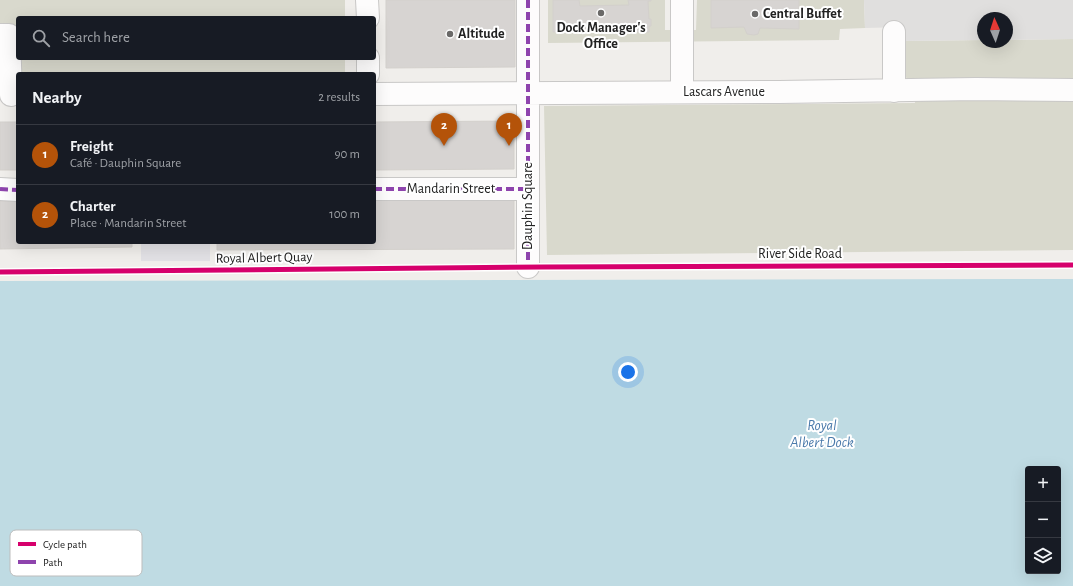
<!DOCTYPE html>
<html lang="en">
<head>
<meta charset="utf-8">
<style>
  :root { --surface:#171b24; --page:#20242c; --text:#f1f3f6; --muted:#9ea1a6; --line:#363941; --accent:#b45309 }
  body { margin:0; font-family:"Alegreya Sans",sans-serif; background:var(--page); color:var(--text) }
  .controls { position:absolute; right:12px; bottom:12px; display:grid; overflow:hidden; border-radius:4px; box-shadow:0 4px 16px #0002 }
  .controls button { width:36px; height:36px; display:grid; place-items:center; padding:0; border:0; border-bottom:1px solid var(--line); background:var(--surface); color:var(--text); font:20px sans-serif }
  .compass { position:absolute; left:977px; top:12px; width:36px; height:36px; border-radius:50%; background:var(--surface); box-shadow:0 4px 16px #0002; rotate:357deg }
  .you { position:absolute; left:628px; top:372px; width:14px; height:14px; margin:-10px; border:3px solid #fff; border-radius:50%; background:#1a73e8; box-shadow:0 0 0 6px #1a73e833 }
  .badge { display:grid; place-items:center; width:26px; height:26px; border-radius:50%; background:var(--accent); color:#fff; font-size:13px; font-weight:700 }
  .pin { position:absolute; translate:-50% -33px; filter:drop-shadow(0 1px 2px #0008) }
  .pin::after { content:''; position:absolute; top:21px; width:14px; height:12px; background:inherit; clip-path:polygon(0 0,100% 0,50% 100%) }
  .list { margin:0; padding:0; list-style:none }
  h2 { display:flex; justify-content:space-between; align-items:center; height:52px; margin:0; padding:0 16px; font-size:17px }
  h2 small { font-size:13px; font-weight:400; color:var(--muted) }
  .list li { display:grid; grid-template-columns:26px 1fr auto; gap:12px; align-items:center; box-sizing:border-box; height:60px; padding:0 16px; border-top:1px solid var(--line) }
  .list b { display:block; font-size:15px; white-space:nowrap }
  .list p { margin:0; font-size:13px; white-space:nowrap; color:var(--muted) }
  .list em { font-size:13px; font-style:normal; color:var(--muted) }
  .icon { flex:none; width:22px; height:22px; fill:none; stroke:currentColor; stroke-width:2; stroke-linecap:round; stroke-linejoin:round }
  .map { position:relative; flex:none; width:1073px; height:586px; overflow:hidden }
  .search { position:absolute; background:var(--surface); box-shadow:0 4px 16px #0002; left:16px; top:16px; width:360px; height:44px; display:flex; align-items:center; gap:10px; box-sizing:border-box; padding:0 14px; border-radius:4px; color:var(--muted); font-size:15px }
  .panel { position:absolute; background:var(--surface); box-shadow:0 4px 16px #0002; left:16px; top:72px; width:360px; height:172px; border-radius:4px }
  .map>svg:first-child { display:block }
  .construction { fill:#d9d9cd }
  .parking { fill:#e0dfde }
  .plaza { fill:#e2e1e5 }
  .water { fill:#bfdbe3; fill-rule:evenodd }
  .building { fill:#d7d4d2; stroke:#d3d0cc }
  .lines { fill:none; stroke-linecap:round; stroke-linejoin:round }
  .minor-casing { stroke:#c9c8c7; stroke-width:24 }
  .minor { stroke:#fdfcfc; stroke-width:22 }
  .quiet { stroke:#8e44ad; stroke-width:4; stroke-dasharray:8 4; stroke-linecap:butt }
  .cycleway-casing { stroke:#fff; stroke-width:8 }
  .cycleway { stroke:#d6006c; stroke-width:5 }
  .poi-dot { fill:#6a6968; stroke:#fff; stroke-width:1.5 }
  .labels { text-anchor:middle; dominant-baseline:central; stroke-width:4; stroke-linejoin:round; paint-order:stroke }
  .poi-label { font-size:14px; font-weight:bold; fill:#222; stroke:#fff; text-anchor:start }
  .street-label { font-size:14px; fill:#222; stroke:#fff }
  .water-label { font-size:15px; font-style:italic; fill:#4a7aab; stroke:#fff }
  .key { fill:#fff; stroke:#bdbdbd; stroke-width:1 }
  .key-label { font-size:11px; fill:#222 }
</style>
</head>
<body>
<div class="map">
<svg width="1073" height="586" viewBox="0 0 1073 586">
  <rect width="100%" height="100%" fill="#f0eeeb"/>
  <path class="construction" d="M0,0H345V18H18V58H345V74H18L0,85Z
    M548,0H665V30H696L697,0H864L865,28L840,29L839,40L548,43Z
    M1073,39V250L547,255L544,106L915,103L914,82L905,77V41L983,40V42H1007V40Z"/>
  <path class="parking" d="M864,0H1073V39L1007,40V18H983V40L905,41V27L865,28Z"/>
  <path class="plaza" d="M141,242H210V261H141Z"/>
  <path class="water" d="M1073,279V586H0V281ZM1028,469H1058V571H1028Z"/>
  <path class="building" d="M386,0H515V67L386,68Z
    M553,0H579L580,6L629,5L628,0H651V1H648L649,19H651V26H649V32H627V28L574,29V32H553Z
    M711,0H799V29L760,28L758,34L754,35L747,34L744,27L711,28Z
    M514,121V169L374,170V122Z
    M0,122H18V170H0Z
    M514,199V249L217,250V242H374V200Z
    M0,201H18V242H132V247L0,249Z"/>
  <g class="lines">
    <g class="minor-casing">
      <path id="minor" d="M367,0L368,18
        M528,0V267
        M0,35H9L11,95
        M368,58V74
        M894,91V32
        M682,92V0
        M374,94L779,92L976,89L1073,90
        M0,189L18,190
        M374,189H528"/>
    </g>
    <use href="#minor" class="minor"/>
    <path class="quiet" d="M528,0V267
      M0,189L18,190
      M374,189H528"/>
    <g class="cycleway-casing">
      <path id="cycleway" d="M0,272L544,267L1073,265"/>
    </g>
    <use href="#cycleway" class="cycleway"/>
  </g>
  <g class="poi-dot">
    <circle cx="601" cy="13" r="4"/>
    <circle cx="755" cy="14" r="4"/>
    <circle cx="450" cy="34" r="4"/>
  </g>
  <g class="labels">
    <g class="poi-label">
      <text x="763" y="14">Central Buffet</text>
      <text x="601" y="28" text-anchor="middle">Dock Manager's<tspan x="601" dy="16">Office</tspan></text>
      <text x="458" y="34">Altitude</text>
    </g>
    <g class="street-label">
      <text x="724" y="92">Lascars Avenue</text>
      <text x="451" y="189">Mandarin Street</text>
      <text transform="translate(528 206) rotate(-90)">Dauphin Square</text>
      <text x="800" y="254">River Side Road</text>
      <text transform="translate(264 258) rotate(-1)">Royal Albert Quay</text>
    </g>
    <g class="water-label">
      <text x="822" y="425">Royal<tspan x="822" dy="17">Albert Dock</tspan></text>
    </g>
  </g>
  <rect x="10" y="530" width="132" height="46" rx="6" class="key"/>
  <rect x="18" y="542" width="18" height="4" fill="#d6006c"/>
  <rect x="18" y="560" width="18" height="4" fill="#8e44ad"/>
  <g class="key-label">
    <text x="43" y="548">Cycle path</text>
    <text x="43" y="566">Path</text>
  </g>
</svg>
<div class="controls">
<button>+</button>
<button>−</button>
<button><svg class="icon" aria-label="layers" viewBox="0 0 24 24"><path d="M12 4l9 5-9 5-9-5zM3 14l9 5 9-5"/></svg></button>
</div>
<svg class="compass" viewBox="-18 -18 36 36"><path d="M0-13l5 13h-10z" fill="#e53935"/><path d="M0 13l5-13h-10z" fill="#9ea1a6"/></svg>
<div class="you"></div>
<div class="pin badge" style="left:509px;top:146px">1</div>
<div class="pin badge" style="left:444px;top:146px">2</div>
<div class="search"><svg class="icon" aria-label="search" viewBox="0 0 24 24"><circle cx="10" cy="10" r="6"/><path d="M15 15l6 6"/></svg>Search here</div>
<section class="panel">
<h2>Nearby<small>2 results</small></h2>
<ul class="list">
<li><span class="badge">1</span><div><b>Freight</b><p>Café · Dauphin Square</p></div><em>90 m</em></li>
<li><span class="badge">2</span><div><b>Charter</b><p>Place · Mandarin Street</p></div><em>100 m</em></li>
</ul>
</section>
</div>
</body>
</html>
